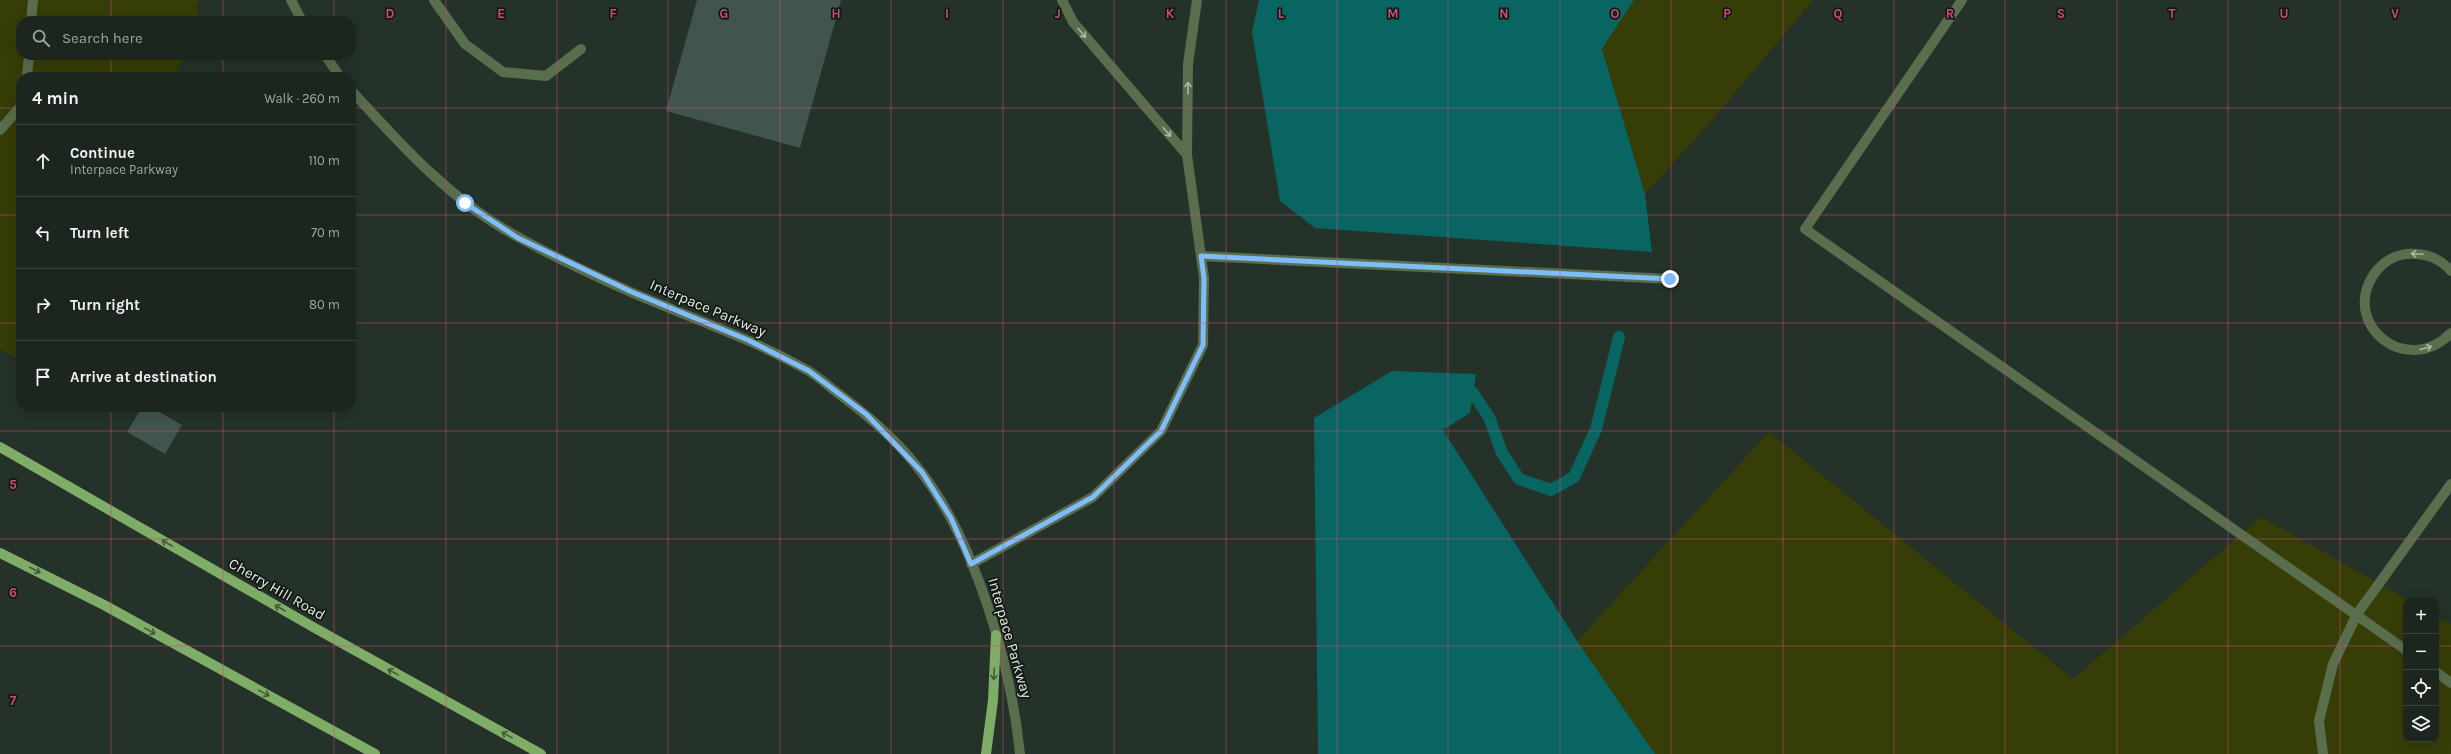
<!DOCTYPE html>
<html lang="en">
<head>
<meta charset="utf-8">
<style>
  :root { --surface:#1c261f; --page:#29322c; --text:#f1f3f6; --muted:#a0a5a4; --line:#3a433d }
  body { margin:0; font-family:Karla,sans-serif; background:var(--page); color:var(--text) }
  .controls { position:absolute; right:12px; bottom:12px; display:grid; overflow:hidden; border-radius:8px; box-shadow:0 4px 16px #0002 }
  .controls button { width:36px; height:36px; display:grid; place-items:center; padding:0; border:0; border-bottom:1px solid var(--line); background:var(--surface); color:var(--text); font:20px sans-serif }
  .stop { position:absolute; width:12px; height:12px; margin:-9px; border:3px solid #7ebdf9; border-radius:50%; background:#fff }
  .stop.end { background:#7ebdf9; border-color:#fff; box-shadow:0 1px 4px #0008 }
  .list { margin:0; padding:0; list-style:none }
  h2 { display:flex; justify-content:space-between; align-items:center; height:52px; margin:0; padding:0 16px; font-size:17px }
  h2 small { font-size:13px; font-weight:400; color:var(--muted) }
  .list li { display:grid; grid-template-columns:26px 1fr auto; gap:12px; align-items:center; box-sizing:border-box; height:72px; padding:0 16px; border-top:1px solid var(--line) }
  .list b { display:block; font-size:15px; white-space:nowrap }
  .list p { margin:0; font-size:13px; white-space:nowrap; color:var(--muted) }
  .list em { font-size:13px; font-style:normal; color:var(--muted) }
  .icon { flex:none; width:22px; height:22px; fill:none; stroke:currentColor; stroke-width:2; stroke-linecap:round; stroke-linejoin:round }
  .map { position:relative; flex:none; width:2451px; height:754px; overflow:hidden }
  .search { position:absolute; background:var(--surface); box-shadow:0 4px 16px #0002; left:16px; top:16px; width:340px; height:44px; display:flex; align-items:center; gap:10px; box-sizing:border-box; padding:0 14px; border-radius:16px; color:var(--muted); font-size:15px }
  .panel { position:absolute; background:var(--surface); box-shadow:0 4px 16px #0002; left:16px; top:72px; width:340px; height:340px; border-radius:16px }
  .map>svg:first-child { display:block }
  .green { fill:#373d07 }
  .water { fill:#086562 }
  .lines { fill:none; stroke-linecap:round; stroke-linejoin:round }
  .stream { stroke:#086562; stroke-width:12 }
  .building { fill:#42544e }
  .minor { stroke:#586e4c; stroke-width:10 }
  .major { stroke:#7fac66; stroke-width:10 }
  .oneway { stroke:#aab8a6 }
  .oneway2 { stroke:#435b39 }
  .route { stroke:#7ebdf9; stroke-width:5 }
  .grid { fill:none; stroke:#ca4c7d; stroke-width:1; stroke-opacity:0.55 }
  .labels { text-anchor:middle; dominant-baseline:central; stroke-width:3.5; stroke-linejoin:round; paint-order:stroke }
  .street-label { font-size:15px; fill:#e0e9e2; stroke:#121814 }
  .grid-label { font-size:13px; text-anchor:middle; font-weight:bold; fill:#ca4c7d; stroke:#121814; stroke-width:3.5; stroke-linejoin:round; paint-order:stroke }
</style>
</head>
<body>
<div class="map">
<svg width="2451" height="754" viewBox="0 0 2451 754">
  <rect width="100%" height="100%" fill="#253229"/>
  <path class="green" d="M0,0H198L197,21H21V55H185L173,77H21V361L0,349Z
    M1634,0H1813L1713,119L1645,194L1602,49Z
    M1769,432L2073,679L2261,517L2410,601H2406V739H2436V616L2451,624V754H1655L1577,641Z"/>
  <path class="water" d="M1259,0H1634L1602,49L1645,194L1652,252L1315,228L1280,201L1252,32Z
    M1392,371L1476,374L1470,413L1443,430L1577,641L1655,754H1318L1314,418Z"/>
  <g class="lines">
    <path class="stream" d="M1457,396L1473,393L1489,417L1502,453L1519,479L1551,490L1574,477L1596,429L1619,337"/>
  </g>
  <path class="building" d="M697,0H841L800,148L666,111Z
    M142,407H151L182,425L165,454L127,432Z"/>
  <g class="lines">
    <path class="minor" d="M291,0L302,21
      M434,0L465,44L503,72L546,76L581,49
      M1062,0L1073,22L1187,155
      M1962,0L1805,229L2406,650
      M31,21L33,0
      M325,55L340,77
      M27,77L29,55
      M351,90C401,145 453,203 520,238C556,258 595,276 633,293C691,318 751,338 807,370C818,376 828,386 839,394C869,416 899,442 922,473C976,544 1011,665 1020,754
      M0,130L21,106
      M1201,256L1670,279
      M2451,271C2440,258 2424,253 2407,254C2394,255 2382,263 2374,274C2340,325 2407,378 2451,333
      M971,564L1093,497L1161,431L1203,345L1204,278L1187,155L1188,64L1197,0
      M2436,672L2451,683
      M2323,754L2319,721L2333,664L2357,614L2451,484"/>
    <path class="major" d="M0,447L313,627L541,754
      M0,553L104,605L375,754
      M986,754L993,700L996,635"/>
  </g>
  <defs><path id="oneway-shaft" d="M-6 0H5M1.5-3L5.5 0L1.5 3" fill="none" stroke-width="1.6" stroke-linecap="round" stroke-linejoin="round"/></defs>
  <g class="oneway">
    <use href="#oneway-shaft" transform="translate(1082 33) rotate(49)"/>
    <use href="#oneway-shaft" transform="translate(1188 88) rotate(-89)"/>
    <use href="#oneway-shaft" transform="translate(1167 132) rotate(49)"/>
    <use href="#oneway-shaft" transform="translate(2417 254) rotate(-177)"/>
    <use href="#oneway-shaft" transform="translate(2426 348) rotate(-15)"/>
  </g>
  <g class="oneway2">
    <use href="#oneway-shaft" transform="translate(167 543) rotate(-150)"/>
    <use href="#oneway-shaft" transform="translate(35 570) rotate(27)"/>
    <use href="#oneway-shaft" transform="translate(280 608) rotate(-150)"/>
    <use href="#oneway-shaft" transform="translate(150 631) rotate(29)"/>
    <use href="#oneway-shaft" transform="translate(393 672) rotate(-151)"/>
    <use href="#oneway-shaft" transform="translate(994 674) rotate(93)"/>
    <use href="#oneway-shaft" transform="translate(264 693) rotate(29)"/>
    <use href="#oneway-shaft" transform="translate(507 735) rotate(-151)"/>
  </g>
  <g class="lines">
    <path class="route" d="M465,203L518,238L632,292L748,340L809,371L866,414L922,472L951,518L971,564L1093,497L1161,431L1203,345L1204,278L1201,256L1670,279"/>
  </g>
  <path class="grid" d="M111,0V21M223,0V21M334,0V21M446,0V754M557,0V754M668,0V754M780,0V754M891,0V754M1003,0V754M1114,0V754M1226,0V754M1337,0V754M1448,0V754M1560,0V754M1671,0V754M1783,0V754M1894,0V754M2005,0V754M2117,0V754M2228,0V754M2340,0V754M111,55V77M223,55V77M334,55V77M0,108H21M351,108H2451M0,215H21M351,215H2451M0,323H21M351,323H2451M111,407V754M223,407V754M334,407V754M0,431H2451M0,539H2451M0,646H2406M2436,646H2451"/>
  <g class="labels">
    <g class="street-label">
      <text transform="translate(708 308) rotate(23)">Interpace Parkway</text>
      <text transform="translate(277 589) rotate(30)">Cherry Hill Road</text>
      <text transform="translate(1010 638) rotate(74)">Interpace Parkway</text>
    </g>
  </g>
  <g class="grid-label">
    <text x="390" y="18">D</text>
    <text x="501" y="18">E</text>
    <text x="613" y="18">F</text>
    <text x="724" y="18">G</text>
    <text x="836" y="18">H</text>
    <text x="947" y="18">I</text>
    <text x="1058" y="18">J</text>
    <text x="1170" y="18">K</text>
    <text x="1281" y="18">L</text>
    <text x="1393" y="18">M</text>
    <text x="1504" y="18">N</text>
    <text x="1615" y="18">O</text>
    <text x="1727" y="18">P</text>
    <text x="1838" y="18">Q</text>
    <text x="1950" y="18">R</text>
    <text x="2061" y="18">S</text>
    <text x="2172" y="18">T</text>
    <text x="2284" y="18">U</text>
    <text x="2395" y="18">V</text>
    <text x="13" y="489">5</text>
    <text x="13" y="597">6</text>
    <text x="13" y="705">7</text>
  </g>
</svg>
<div class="controls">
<button>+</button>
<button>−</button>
<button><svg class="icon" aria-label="locate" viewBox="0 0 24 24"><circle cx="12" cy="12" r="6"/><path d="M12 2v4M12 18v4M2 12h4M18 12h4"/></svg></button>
<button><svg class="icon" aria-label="layers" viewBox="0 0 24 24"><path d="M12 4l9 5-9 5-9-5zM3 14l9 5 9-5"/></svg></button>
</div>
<div class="stop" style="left:465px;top:203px"></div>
<div class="stop end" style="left:1670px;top:279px"></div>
<div class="search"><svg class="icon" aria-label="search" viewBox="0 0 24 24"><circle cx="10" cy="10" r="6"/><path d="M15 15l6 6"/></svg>Search here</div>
<section class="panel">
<h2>4 min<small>Walk · 260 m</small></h2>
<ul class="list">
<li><svg class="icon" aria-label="ahead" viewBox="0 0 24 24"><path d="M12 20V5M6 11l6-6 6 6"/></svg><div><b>Continue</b><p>Interpace Parkway</p></div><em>110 m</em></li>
<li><svg class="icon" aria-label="left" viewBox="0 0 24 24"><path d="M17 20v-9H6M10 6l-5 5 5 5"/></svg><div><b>Turn left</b></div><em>70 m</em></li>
<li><svg class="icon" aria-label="right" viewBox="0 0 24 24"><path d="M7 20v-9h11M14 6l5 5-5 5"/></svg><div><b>Turn right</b></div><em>80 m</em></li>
<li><svg class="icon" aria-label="arrive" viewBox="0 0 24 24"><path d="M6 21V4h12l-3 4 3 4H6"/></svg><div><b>Arrive at destination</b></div></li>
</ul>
</section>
</div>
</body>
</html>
